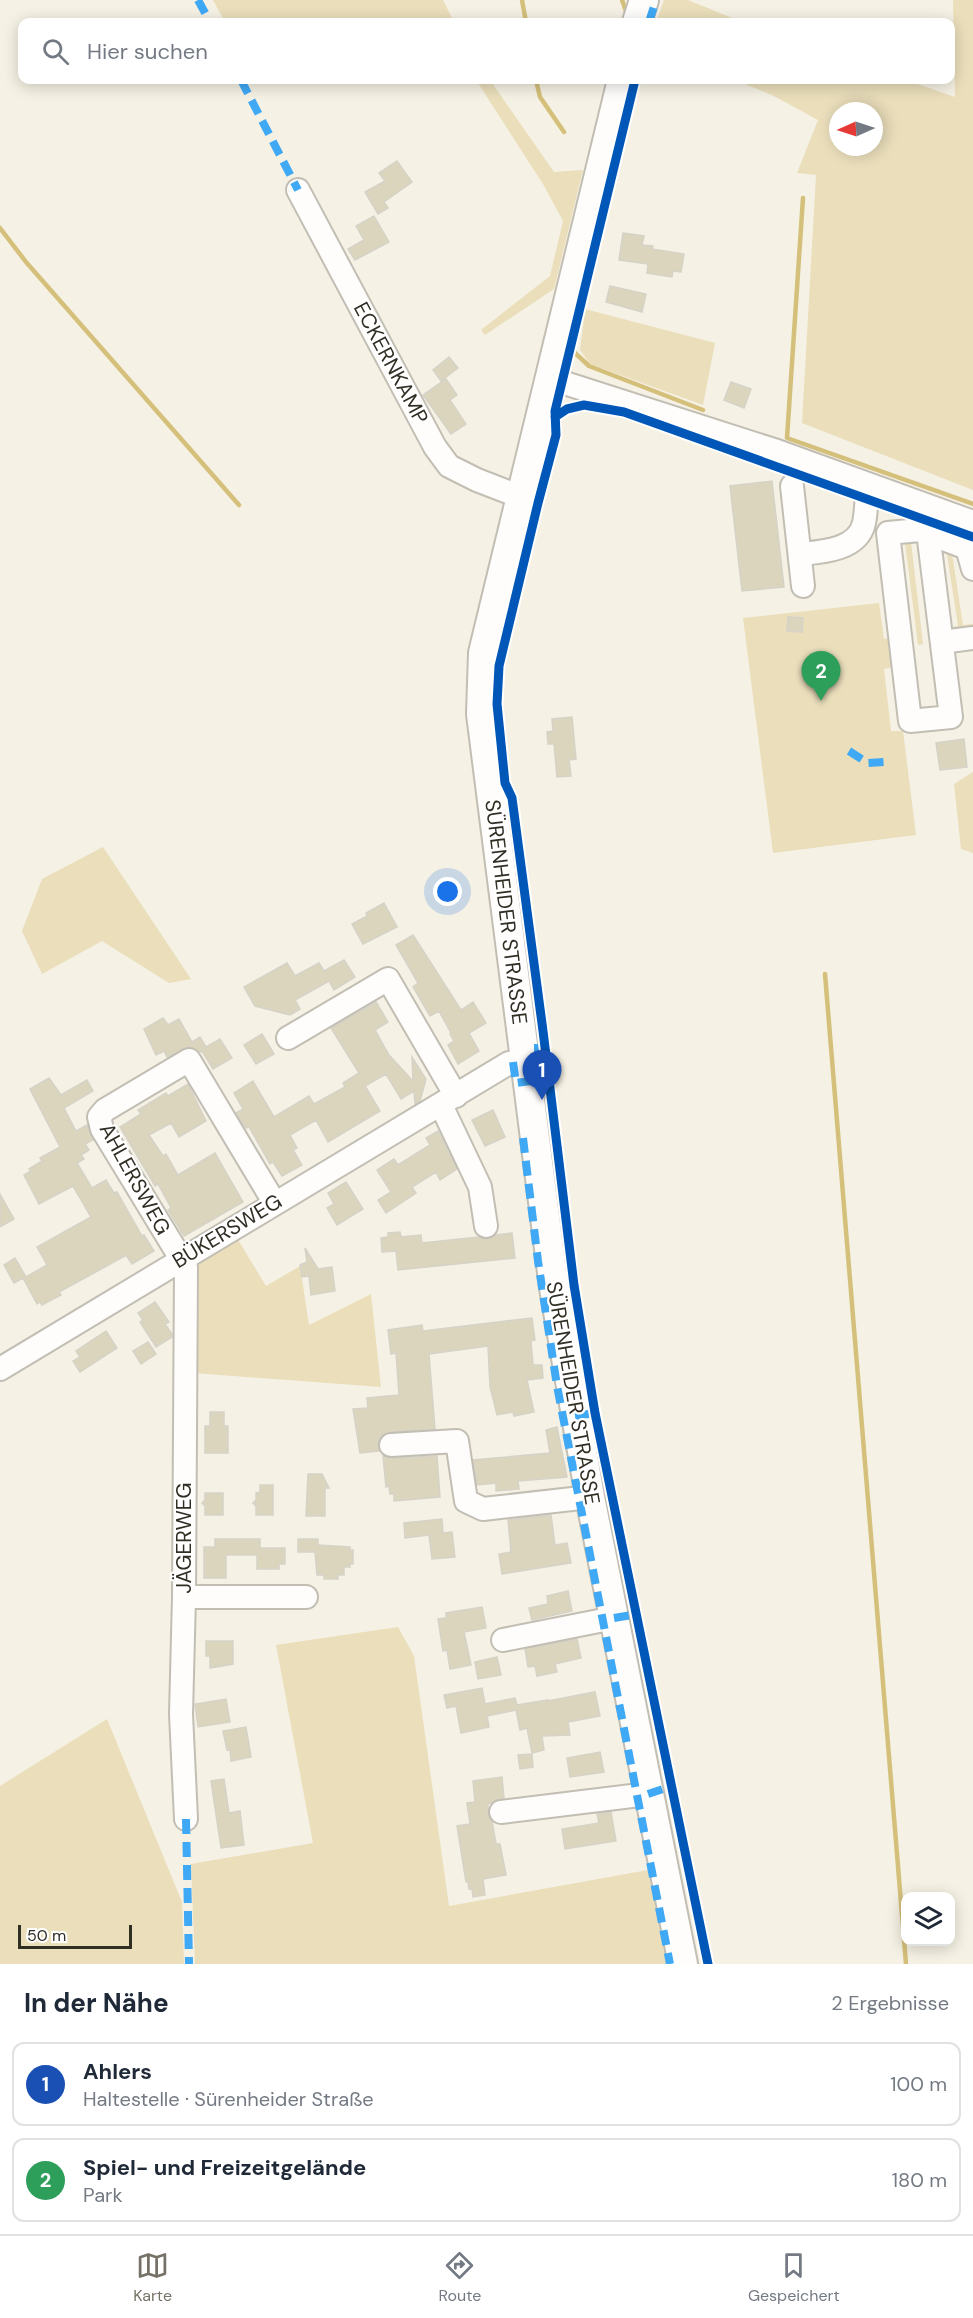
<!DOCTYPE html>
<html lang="de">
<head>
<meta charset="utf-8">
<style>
  :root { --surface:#fff; --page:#f2f2f3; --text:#1f2937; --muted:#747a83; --line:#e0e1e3; --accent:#767267 }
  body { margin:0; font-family:"DM Sans",sans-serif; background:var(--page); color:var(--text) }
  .controls { position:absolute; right:18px; bottom:18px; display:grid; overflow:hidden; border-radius:12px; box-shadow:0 3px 15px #0003 }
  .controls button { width:54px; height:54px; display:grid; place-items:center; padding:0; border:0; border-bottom:2px solid var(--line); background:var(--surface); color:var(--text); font:30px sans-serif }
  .compass { position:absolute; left:829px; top:102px; width:54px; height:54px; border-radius:50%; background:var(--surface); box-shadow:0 3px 15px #0003; rotate:267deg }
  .scale { position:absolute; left:18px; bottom:15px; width:114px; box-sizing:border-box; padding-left:6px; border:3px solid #312e24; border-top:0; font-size:16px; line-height:21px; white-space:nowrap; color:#312e24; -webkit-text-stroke:4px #fff; paint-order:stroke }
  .you { position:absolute; left:448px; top:892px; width:21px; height:21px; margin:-15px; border:4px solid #fff; border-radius:50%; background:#1a73e8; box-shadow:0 0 0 9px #1a73e833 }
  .badge { display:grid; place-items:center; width:39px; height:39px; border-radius:50%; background:var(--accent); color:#fff; font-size:20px; font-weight:700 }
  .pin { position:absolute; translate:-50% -50px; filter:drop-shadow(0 2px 3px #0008) }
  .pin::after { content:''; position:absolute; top:32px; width:21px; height:18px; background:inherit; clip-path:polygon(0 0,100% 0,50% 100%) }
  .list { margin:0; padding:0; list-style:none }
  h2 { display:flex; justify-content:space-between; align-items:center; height:78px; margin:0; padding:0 24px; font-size:26px }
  h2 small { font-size:20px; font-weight:400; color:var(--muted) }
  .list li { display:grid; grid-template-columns:39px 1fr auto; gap:18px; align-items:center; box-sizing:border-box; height:84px; margin:0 12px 12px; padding:0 12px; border:2px solid var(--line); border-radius:12px }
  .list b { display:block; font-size:22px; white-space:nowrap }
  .list p { margin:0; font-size:20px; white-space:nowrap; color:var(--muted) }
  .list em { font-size:20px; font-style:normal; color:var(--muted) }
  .icon { flex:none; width:33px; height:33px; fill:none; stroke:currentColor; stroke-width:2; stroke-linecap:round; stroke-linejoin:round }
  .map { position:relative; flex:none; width:973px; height:1964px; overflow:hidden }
  .search { position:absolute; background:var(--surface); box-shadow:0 3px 15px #0003; left:18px; right:18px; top:18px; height:66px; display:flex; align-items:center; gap:15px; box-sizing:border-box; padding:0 21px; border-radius:12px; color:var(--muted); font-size:22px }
  .sheet { height:270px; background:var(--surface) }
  nav { display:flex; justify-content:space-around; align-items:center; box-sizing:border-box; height:84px; border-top:2px solid var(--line); background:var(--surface); font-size:16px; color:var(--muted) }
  nav a { display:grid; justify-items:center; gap:3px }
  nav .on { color:var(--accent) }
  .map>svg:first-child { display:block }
  .green { fill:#eadebb; fill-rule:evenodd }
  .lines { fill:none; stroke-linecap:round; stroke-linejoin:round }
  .stream { stroke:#d5c07b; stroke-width:4.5 }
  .building { fill:#dcd5bd; stroke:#d5d2c7; stroke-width:1.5 }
  .minor-casing { stroke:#c2beb4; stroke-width:26 }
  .major-casing { stroke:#c2beb4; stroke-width:32 }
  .minor { stroke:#fefdfb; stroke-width:22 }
  .major { stroke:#fefdfb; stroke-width:28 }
  .quiet { stroke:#3fa9f5; stroke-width:8; stroke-dasharray:15 8; stroke-linecap:butt }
  .cycleway-casing { stroke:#fff; stroke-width:13 }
  .cycleway { stroke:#0057b8; stroke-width:9 }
  .labels { text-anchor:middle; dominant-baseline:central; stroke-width:4.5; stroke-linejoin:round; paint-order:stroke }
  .street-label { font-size:21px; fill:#312e24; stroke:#fff }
</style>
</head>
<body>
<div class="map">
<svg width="973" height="1964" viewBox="0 0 973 1964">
  <rect width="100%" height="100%" fill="#f5f1e4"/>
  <path class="green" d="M213,0H443L454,22H225Z
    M664,0H688L742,22H656Z
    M953,0H973V490L802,423L816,175L797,173L818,120L772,95L735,80H906L955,97ZM838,111H874V147H838Z
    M476,80H490L554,172L583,170L554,289L485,335L481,330L550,276L563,221L543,184Z
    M585,309L715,343L703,405L590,364L580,350Z
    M911,542L923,644L918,645L905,543Z
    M946,548L952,553L963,625L973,624V628L955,633L947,628L958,626Z
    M879,603L884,639L892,638L895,667L884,669L891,731H903L916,835L773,853L743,618Z
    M973,772V853L961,849L954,784Z
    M103,847L191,979L169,983L102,941L42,974L22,931L42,879Z
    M234,1233L266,1286L300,1266L309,1325L371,1294L381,1387L194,1373L195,1257Z
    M398,1627L414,1656L449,1906L648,1870L668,1964H195L191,1864L313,1843L276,1645Z
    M107,1719L182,1902L184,1964H0V1786Z"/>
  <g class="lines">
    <path class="stream" d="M522,0L526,22
      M622,0L626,11
      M536,80L540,97L564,132
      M803,198L787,438L973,504
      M0,228L26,262L239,505
      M574,352L589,366L703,410
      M825,974L906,1964"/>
  </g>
  <path class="building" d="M397,161L412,182L384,202L388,208L378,214L365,192L385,181L379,173Z
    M374,216L389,242L355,260L348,249L364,240L356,226Z
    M623,233L644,236L642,245L653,246L652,249L684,254L681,272L673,271L672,277L647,273L648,264L619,260Z
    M610,286L646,294L642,312L606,302Z
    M449,357L458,368L441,381L433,370Z
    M446,379L457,395L450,400L466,424L451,434L423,395Z
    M731,382L751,389L744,408L724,400Z
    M772,481L784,587L742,591L730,486Z
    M788,617L803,618L802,632L787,631Z
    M572,717L576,759L569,760L571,776L557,777L554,744H548L547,732L553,731L552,719Z
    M964,739L967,767L940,770L936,743Z
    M384,903L397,927L363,944L352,924L367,916L366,913Z
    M413,935L461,1010L473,1002L486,1023L469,1033L479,1051L458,1064L448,1045L454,1041L450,1034L451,1033L439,1011L430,1016L413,987L418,983L396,945Z
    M344,960L355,977L334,990L329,981L295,1000L300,1009L290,1015L255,1006L244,987L287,963L295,976L319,963L324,971Z
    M376,1002L388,1022L375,1030L389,1055L413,1081L412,1057L426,1079L420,1101L415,1104L414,1091L401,1099L386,1074L365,1086L380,1111L328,1142L316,1120L290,1135L297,1148L293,1150L302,1165L282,1176L273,1162L270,1164L249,1127L246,1128L236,1113L243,1109L234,1093L253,1081L274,1117L309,1096L314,1104L345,1087L343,1083L359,1073L331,1028Z
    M163,1018L168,1025L179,1019L192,1042L200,1037L206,1047L220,1039L232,1058L213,1069L202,1051L200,1052L189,1047L167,1057L164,1051L156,1055L144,1029Z
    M262,1034L274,1054L256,1064L244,1045Z
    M49,1078L61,1095L87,1080L93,1091L64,1108L76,1131L87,1125L93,1140L85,1144L89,1150L81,1155L84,1159L77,1163L92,1188L106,1180L114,1193L117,1192L142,1236L144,1235L154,1251L132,1264L126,1255L125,1256L59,1292L61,1295L42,1305L40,1302L37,1304L23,1278L14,1283L4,1265L15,1258L26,1277L47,1265L37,1247L91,1217L73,1186L39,1204L24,1175L31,1171L29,1169L42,1161L40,1158L60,1147L30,1089Z
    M188,1084L206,1121L179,1137L171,1123L149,1135L163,1156L166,1154L178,1175L215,1153L243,1202L184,1236L168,1210L171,1208L158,1184L155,1186L120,1127L141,1114L138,1110L166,1093L168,1096Z
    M493,1110L505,1137L485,1146L472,1120Z
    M438,1131L457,1169L440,1180L436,1172L412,1187L416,1193L386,1213L378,1200L391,1192L377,1170L394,1159L398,1165L430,1145L426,1138Z
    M346,1182L363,1209L337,1225L327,1208L334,1204L328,1193Z
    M0,1194L14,1219L0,1227Z
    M400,1232L401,1237L421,1235L422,1243L479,1237L487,1239L496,1235L512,1233L515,1258L398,1270L396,1251L382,1252L381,1238L388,1237V1233Z
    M305,1248L318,1269L332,1267L335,1291L311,1295L309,1276L302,1277L300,1265L307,1262Z
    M155,1302L169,1322L165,1324L172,1334V1337L156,1347L140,1322L143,1320L138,1313Z
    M532,1318L535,1340L531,1341L533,1365H542L543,1378L527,1380L534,1412L514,1416L513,1412L497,1415L490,1387L488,1346L429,1354L435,1429L390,1432L379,1438L378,1445L379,1451L360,1453L353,1409L368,1408L367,1398L399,1395L396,1353L391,1354L388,1330L422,1325L423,1331Z
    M106,1331L117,1348L80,1372L73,1361L80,1357L76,1351Z
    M148,1342L156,1354L141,1364L133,1351Z
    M210,1412H224V1426H228V1453H205V1426H210Z
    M557,1427L567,1477L518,1481L519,1489L496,1491V1483L477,1485L473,1460L550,1453L546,1430Z
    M383,1456L392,1458L437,1456L440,1497L394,1501V1494H390L389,1486L386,1487Z
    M308,1474H322L329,1488H325V1516H306Z
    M260,1485H273V1515H256V1506L253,1503L256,1500V1493L260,1492Z
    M205,1493H223V1515H205V1506L202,1503L205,1500Z
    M551,1515L555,1545L567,1543L571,1563L502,1574L499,1554L511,1552L508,1520Z
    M442,1519L443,1533L452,1532L455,1557L432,1559L429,1535L405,1538L404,1523Z
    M215,1539H260V1548H285V1564H279V1569H257V1555H226V1578H204V1547H215Z
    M298,1539H318V1545L350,1547V1550H353V1564H350V1567H344V1575H338V1579H324V1575H317L315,1552H298Z
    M568,1591L572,1611L532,1620L529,1608L548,1604L547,1596Z
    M482,1607L486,1628L464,1632L471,1665L450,1669L447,1650L443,1651L438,1619L446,1618V1613Z
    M577,1639L581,1658L555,1664L557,1672L537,1676L535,1666L528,1667L525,1649Z
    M206,1641H233V1664L210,1668V1656H206Z
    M497,1657L501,1675L478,1679L475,1662Z
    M482,1688L485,1704L515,1698L517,1705L548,1700V1701L595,1692L600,1716L568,1722L570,1735L542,1736L544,1750L532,1753L527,1728L520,1730L516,1710L487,1716L489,1727L461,1733L456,1706L447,1708L444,1695Z
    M226,1699L230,1722L198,1727L195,1704Z
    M246,1727L251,1757L231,1761L230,1749L227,1750L223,1731Z
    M600,1752L604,1772L570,1777L567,1758Z
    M532,1754L533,1767L520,1769L518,1755Z
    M502,1777L504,1798L488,1804V1813L492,1821L496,1844H500L506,1875L483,1879L485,1895L473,1897L472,1888L469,1889L468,1882H466L457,1826L470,1824L467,1803L475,1802L473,1781Z
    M224,1779L229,1813L240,1811L244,1845L221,1848L211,1781Z
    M611,1812L616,1841L565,1849L562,1829L599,1823L597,1814Z"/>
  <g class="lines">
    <g class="minor-casing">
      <path id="minor" d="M298,190L435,447L449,466L477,480L521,497
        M549,378L777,451L973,522
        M792,486L803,586
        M935,509L928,532L951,717L910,721L888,533L920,530L967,548L973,569
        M800,554C822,552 858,550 864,523C867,509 865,498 870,485
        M942,642L973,638
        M288,1038L388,979L456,1096
        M441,1105L480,1187L486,1226
        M0,1369L509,1063L525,1060
        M391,1445L457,1441L466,1501L483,1509L590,1497
        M184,1597H306
        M503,1640L614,1618
        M501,1812L648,1794
        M186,1819L181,1714L184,1597L186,1267L102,1129L99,1117L105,1110L189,1060L274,1202"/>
    </g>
    <g class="major-casing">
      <path id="major" d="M637,22L644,0
        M622,80L483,653L481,714L554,1288L590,1497L683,1964"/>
    </g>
    <use href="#minor" class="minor"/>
    <use href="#major" class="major"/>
    <path class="quiet" d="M198,0L210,22
      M649,22L656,0
      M241,80L298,190
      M849,751L868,763L885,762
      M513,1062L516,1083L538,1080V1044
      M523,1138L538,1261L557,1386L670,1964
      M575,1416L595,1413
      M614,1618L638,1614
      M648,1794L672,1786
      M186,1819L189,1964"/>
    <g class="cycleway-casing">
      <path id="cycleway" d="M635,80L555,411L556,435L538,503L499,666L497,704L505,783L512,798L543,1031L574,1285L595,1413L708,1964
        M555,417L567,409L584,405L624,412L973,537"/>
    </g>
    <use href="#cycleway" class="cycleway"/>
  </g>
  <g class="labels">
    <g class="street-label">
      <text transform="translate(391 363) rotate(62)">ECKERNKAMP</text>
      <text transform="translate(506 912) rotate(83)">SÜRENHEIDER STRASSE</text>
      <text transform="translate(135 1179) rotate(61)">AHLERSWEG</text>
      <text transform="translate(227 1231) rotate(-31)">BÜKERSWEG</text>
      <text transform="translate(573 1393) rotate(80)">SÜRENHEIDER STRASSE</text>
      <text transform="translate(184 1538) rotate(-90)">JÄGERWEG</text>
    </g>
  </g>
</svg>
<div class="controls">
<button><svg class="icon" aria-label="layers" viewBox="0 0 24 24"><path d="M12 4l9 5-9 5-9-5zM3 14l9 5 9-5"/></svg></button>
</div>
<svg class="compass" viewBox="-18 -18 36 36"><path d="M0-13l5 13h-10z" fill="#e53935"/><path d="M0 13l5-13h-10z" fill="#747a83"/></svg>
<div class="scale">50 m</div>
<div class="you"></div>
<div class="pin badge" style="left:542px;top:1100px;background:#1a4fb4">1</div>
<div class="pin badge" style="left:821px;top:701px;background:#2e9e5b">2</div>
<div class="search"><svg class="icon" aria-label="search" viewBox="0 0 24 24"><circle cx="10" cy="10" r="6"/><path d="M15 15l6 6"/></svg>Hier suchen</div>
</div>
<section class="sheet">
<h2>In der Nähe<small>2 Ergebnisse</small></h2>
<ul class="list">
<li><span class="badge" style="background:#1a4fb4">1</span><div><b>Ahlers</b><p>Haltestelle · Sürenheider Straße</p></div><em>100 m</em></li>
<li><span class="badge" style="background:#2e9e5b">2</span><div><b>Spiel- und Freizeitgelände</b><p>Park</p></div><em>180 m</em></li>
</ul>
</section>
<nav>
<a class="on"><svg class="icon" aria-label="map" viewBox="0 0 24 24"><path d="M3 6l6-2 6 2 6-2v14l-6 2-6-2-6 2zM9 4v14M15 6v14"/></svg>Karte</a>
<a><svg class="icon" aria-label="directions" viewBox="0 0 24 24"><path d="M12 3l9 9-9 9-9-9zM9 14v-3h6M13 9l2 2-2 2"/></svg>Route</a>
<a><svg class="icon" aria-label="saved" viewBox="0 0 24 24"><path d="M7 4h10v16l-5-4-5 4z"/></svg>Gespeichert</a>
</nav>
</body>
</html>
